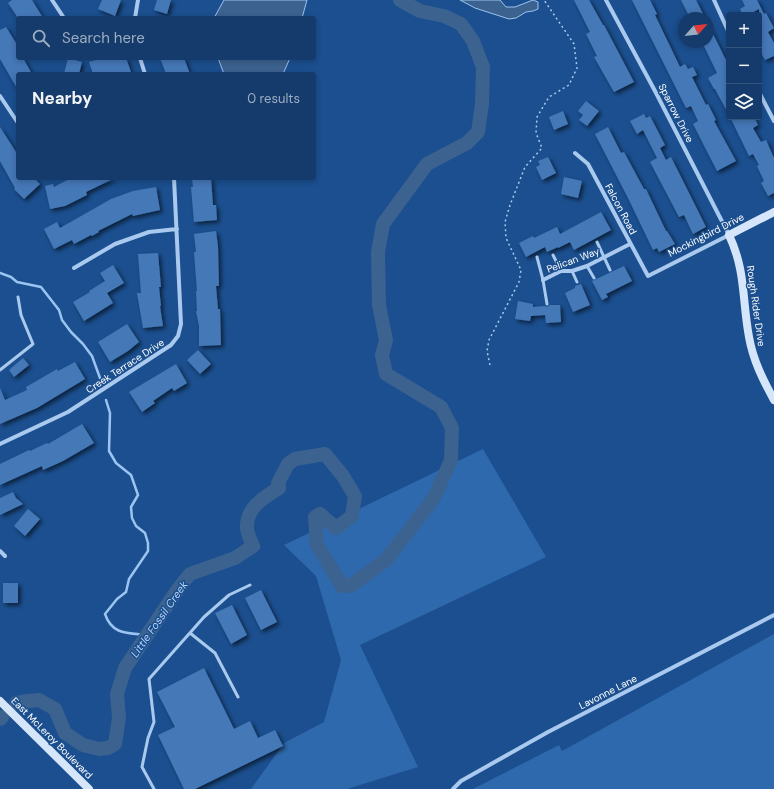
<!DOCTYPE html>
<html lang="en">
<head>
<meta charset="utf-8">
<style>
  :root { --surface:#143b6b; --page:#1d4271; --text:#f1f3f6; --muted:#9dadc1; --line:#33557e }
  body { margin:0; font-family:"DM Sans",sans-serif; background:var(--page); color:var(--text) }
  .controls { position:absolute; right:12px; top:12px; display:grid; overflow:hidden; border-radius:4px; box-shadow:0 2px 6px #0003 }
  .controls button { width:36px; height:36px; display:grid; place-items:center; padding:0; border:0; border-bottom:1px solid var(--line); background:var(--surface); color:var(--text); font:20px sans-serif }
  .compass { position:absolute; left:678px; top:12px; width:36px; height:36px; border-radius:50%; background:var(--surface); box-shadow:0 2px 6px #0003; rotate:63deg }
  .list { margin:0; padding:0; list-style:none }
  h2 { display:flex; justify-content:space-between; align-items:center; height:52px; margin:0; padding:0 16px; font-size:17px }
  h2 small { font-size:13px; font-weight:400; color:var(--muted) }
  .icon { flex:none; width:22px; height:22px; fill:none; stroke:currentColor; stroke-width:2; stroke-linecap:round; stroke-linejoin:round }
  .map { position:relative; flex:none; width:774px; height:789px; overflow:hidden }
  .search { position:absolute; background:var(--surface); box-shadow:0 2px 6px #0003; left:16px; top:16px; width:300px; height:44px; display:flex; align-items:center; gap:10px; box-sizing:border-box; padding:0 14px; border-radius:4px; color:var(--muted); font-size:15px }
  .panel { position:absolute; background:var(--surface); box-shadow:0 2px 6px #0003; left:16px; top:72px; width:300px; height:108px; border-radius:4px }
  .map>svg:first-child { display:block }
  .green { fill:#2e69ad }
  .water { fill:#3c6290; stroke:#9cc4f0 }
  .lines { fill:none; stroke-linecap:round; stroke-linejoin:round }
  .stream { stroke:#9cc4f0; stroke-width:2.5 }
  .river { stroke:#3c6290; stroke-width:14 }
  .building { fill:#4478b7; filter:url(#shadow) }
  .path { stroke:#a9c9ee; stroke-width:1.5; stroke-dasharray:2 3; stroke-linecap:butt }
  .lane { stroke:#a9c9ee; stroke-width:3 }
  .street { stroke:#a9c9ee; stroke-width:4 }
  .secondary { stroke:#d6e6fa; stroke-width:8 }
  .labels { text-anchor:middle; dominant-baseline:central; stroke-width:3; stroke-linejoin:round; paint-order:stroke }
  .street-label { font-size:10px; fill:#fff; stroke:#1b4f8f }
  .water-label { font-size:11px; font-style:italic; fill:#b5d3f5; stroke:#1b4f8f }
</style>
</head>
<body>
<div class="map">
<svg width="774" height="789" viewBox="0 0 774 789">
  <defs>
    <filter id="shadow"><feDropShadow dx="2.5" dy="2.5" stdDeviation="2" flood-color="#0009"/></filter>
  </defs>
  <rect width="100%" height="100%" fill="#1b4f8f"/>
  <path class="green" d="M483,449L546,557L360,645L418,767L347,789H251L284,743L324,722L341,660L316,576L284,545Z
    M774,634V789H473L559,745L562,751Z"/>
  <path class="water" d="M224,0H307L302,18H214Z
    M460,0H500L506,7H515L533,0L538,2V9L533,11L526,12L516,18L509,19L475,8Z
    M218,58H290L283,74H224Z"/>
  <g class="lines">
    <path class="stream" d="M0,273L11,277L17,282L41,287L59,310L62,320L71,332L83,344L92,356L100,378
      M106,400L110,413L109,451L116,463L131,475L138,495L131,507L132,518L136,526L145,533L148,543V551L129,579L126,592L117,599L105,614C112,635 128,633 147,635"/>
    <path class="river" d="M16,703L28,701L39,700L55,709L65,733L83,745L99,749L108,748L115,744L119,718L117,694L125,668L178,589L190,574L235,558L253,546C251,541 247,533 247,528C246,507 265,497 279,488L278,483L288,464L295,459L325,454L343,476L355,496L352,516L336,528L320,514L315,517L317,545L342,586H350L386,560L434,498L451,460L452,428L441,407L386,374L382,355L386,340L379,305L378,252L383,224L427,164L467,143L478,132L482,104L483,67L473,41L461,24L444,16L420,11L400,0
      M0,719L2,717"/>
  </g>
  <path class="building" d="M12,0H32L43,18H18L8,3Z
    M102,0H121L115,16L98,9Z
    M157,0H171L167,14L154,10Z
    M574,0H589L603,25H604L634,82L614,92L594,57L597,56L586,34L590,32Z
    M632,0H650L657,14L655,15L680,67L685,64L688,69L693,67L697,75L692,77L706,105L708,104L716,120L714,121L736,161L717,171L693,124L698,121L691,106L686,108Z
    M681,0H696L705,18H690Z
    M742,0H757L764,14L766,13L774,28L768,32L774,43V56L765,60L759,49V9L748,15H743L740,9L745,6Z
    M708,24L729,66V115L715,89H714L708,78L717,73L702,42H708Z
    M6,27L18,46V58H23L32,74H18V90L0,59V30Z
    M68,58L82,62L79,74H64Z
    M103,58H126L131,72L125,74H93L89,62Z
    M160,58H184L190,74H166Z
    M586,101L599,111L587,126L579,120L583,115L578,111Z
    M563,111L568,124L554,130L549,117Z
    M644,114L646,118L650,116L665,145L660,148L666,160L671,157L706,227L693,234L684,215L679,217L650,162L657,158L643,130L637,134L630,121Z
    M730,117H754L758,125L753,128L761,142L766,140L774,158V193L768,196L761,183L764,181L757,166L759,165L753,154L749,156Z
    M0,127L18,155V178H34L40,184L24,199L14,189L15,188L0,161Z
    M608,127L621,153L624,152L644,189H646L666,231H667L675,244L659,252L657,248L653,250L628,198L595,134Z
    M548,157L556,173L542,180L536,167L540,165L538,161Z
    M564,177L582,181L578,198L561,194Z
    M71,178H115L86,192L87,195L65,206L50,209L45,186L53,184L54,187Z
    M192,178H211L213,205H216L217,220L194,222L191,187H193Z
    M156,187L160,210L133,216L132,214L98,231L99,232L92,236L91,235L74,244L72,240L54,249L44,229L57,222L60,228L111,199L133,191Z
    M601,212L611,230L574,250L570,242L558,248V247L547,252L545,247L526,257L519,243L533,236L534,238L557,227L560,234Z
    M216,231L218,246L219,286H216L218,309H220L221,345L199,346V326L196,311H197L196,291H197L194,252H196L194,234Z
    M158,253L161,287H159L161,306H160L163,326L143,328L137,293H141L138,254Z
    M113,265L124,283L107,293L113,303L84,321L73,302L90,292L89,291L105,281L100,273Z
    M624,266L632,281L606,294L608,297L602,300L592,281Z
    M581,284L590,305L573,312L565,293L575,288V286Z
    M518,301L533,304V307L545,306L547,307L550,305H560L561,322L546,323L545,315L531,316L530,321L515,319Z
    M127,324L139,342L128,351L110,362L98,342Z
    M198,350L211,364L200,374L187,360Z
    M23,358L29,365L14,377L9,370Z
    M75,362L85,379L37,408L0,424V388L5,400L27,390L26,387L57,369L58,371Z
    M176,364L187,383L174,391L172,388L153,401L155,403L142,412L129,392Z
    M82,424L94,443L63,461L43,470L42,466L0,485V464L29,450L30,451L47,443L48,444Z
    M13,492L16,498L23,504L0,515V498Z
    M28,509L40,519L25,536L14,526Z
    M3,583H18V603H3Z
    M261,590L277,622L261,630L245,598Z
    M232,605L247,635L231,644L215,613Z
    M204,668L234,729L250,721L258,738L275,730L283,746L195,789H184L158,735L175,727L157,692Z"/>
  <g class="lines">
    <path class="path" d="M490,365L487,351L489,340L519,282L521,270L506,238L505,222L510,205L525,167L542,148L536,133L537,117L549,97L569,85L577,68L574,44L544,0"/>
    <path class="lane" d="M597,242L610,270
      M553,255L561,271
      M537,257L543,280L547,304
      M587,266L594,278
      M572,271L577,282
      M0,370L33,344L21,315L18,297
      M190,633L215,653L238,697
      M154,789L142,767L148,738L154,722L149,679L204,617L229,595L250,585"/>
    <path class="street" d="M52,0L64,18
      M714,0L729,33
      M135,18L138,0
      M140,58L145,74
      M759,92L774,121
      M0,96L18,123
      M575,153L588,164L648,276L729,235L655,91L606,0
      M74,268L115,244L149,232L177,229
      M543,280L561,271H572L587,266L630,244
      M0,444L68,412L171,345L178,336L181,324L174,178
      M0,551L5,556
      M453,789L461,781L548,732L774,615"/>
    <path class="secondary" d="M774,212L729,235C746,271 742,300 749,337C753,360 763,380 774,400
      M0,701L89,789"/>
  </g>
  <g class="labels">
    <g class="street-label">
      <text transform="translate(676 113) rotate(63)">Sparrow Drive</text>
      <text transform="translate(621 209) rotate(62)">Falcon Road</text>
      <text transform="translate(706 235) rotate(-27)">Mockingbird Drive</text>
      <text transform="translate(573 260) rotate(-20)">Pelican Way</text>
      <text transform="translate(756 306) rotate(82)">Rough Rider Drive</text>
      <text transform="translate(125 366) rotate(-33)">Creek Terrace Drive</text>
      <text transform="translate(608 692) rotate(-27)">Lavonne Lane</text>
      <text transform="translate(52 738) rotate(45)">East McLeroy Boulevard</text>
    </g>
    <g class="water-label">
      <text transform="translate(159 619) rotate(-55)">Little Fossil Creek</text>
    </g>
  </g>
</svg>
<div class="controls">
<button>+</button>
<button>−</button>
<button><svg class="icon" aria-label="layers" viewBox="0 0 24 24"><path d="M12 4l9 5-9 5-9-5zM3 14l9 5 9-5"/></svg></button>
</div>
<svg class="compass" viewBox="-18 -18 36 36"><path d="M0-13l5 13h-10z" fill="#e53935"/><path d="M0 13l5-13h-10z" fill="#9dadc1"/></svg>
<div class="search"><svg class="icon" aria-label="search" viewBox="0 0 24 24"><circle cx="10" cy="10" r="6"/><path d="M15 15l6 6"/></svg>Search here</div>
<section class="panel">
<h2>Nearby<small>0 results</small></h2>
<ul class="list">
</ul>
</section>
</div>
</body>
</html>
